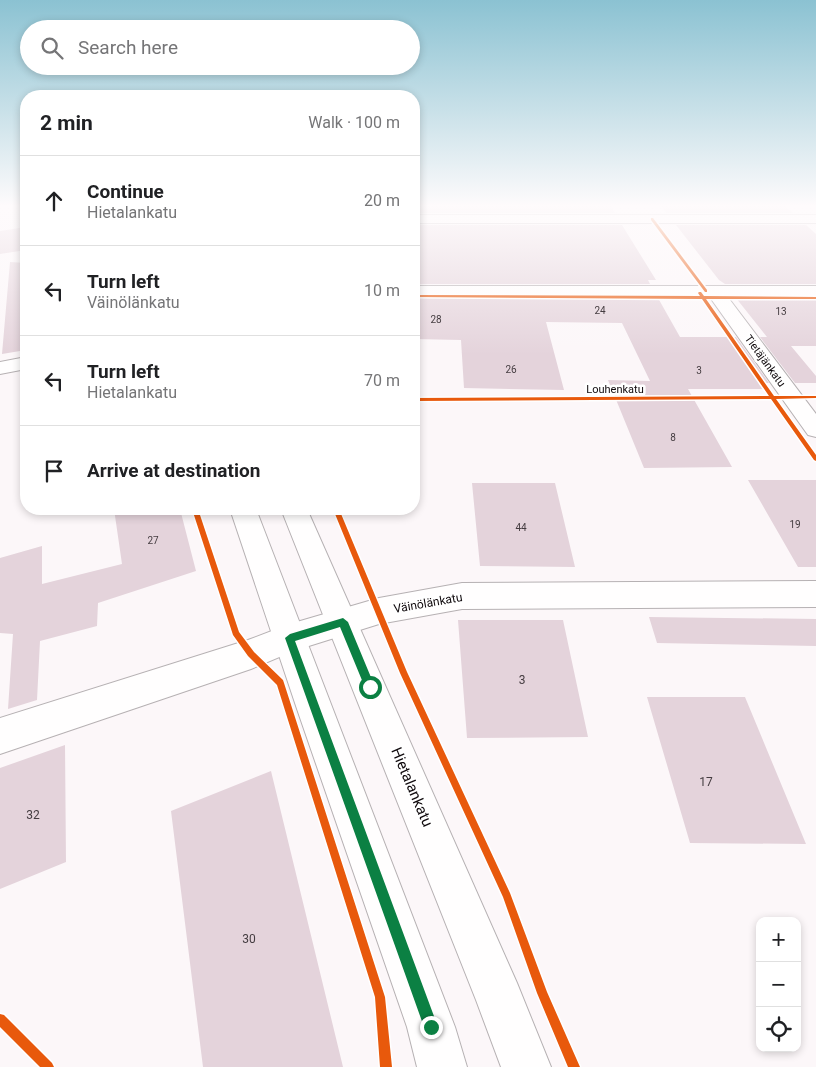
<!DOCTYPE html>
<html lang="en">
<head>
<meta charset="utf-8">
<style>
  :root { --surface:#fff; --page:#f2f2f2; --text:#202124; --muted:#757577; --line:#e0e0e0 }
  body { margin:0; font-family:Roboto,sans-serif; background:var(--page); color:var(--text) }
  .controls { position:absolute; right:15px; bottom:15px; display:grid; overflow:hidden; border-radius:10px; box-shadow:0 2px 8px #0003 }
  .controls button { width:45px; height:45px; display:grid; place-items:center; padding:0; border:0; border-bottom:1px solid var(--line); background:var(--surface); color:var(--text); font:25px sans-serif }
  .stop { position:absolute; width:15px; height:15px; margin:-11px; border:4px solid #0b8043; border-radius:50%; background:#fff }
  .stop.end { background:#0b8043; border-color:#fff; box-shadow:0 1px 5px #0008 }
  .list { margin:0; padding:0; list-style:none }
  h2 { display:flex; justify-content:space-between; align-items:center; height:65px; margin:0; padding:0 20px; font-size:21px }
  h2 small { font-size:16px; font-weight:400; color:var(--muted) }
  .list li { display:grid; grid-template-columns:32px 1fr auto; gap:15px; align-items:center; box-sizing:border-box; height:90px; padding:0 20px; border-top:1px solid var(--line) }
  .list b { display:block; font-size:19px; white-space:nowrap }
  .list p { margin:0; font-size:16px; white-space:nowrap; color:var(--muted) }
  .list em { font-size:16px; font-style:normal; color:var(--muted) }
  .icon { flex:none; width:28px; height:28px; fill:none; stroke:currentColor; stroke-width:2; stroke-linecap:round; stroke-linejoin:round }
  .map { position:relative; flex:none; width:816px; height:1067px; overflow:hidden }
  .search { position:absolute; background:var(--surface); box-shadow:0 2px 8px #0003; left:20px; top:20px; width:400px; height:55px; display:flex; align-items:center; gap:12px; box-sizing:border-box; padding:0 18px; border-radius:28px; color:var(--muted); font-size:19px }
  .panel { position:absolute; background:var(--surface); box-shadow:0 2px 8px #0003; left:20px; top:90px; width:400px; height:425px; border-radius:20px }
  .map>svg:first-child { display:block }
  .building { fill:#e4d3db }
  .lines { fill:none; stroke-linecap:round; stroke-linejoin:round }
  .street-casing { stroke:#b6b1b3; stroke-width:2 }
  .secondary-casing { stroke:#b6b1b3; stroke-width:2 }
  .street { fill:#fffefe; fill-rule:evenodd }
  .secondary { fill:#fffefe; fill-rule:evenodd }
  .cycleway-casing { stroke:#fff; stroke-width:3 }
  .cycleway { fill:#e8590c; fill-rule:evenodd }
  .route { fill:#0b8043 }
  .labels { text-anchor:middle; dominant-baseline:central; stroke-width:5; stroke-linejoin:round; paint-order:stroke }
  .number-label { font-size:10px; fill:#443c40 }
  .far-street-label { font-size:11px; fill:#0f090c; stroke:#fff }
  .street-label { font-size:12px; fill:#0f090c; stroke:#fff }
  .near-number-label { font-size:12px; fill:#443c40 }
  .near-street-label { font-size:15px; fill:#0f090c; stroke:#fff }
</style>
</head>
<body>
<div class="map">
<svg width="816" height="1067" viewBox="0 0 816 1067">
  <rect width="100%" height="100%" fill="#fcf7f9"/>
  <path class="building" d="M414,206H611L615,213H414Z
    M661,206H785L793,213H666Z
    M414,225H622L656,280H648L650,284H414Z
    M676,225H806L816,234V284H725L719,280Z
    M26,227V250L0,254V231Z
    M10,262L26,263V350L2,354Z
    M414,298H658L680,337H736L769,383H761L765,389H688L732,467L644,468L608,380L650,381L622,323L546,322L564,390L464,388L461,340L414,339Z
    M736,298H816V346H791L816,376V383H795L760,337H767Z
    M748,480H816V567H798Z
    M472,483H555L575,567L480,566Z
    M114,509H180L196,571L98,603L97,626L40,641L37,700L8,709L13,634L0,633V558L42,546V584L122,564Z
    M649,617L816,619V646L657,643Z
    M458,620H563L588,737L467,738Z
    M647,697H745L806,844L690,843Z
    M65,745L66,862L0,889V768Z
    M271,771L343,1067H203L171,811Z"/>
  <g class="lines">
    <g class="street-casing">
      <path id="street" d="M414,215H816V223H414Z
        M414,286H816V296H727L816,414V437L808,435L709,296H414Z
        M26,357V369L0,374V362Z
        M816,581V607L462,609L379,624L296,650L251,669L0,754V718L248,640L290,624L379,598L462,583Z"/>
    </g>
    <g class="secondary-casing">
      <path id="secondary" d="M230,509H256L455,1027L467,1067H417L407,1027L297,709Z
        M281,509H307L517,983L551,1067H501L476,1000Z"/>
    </g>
    <use href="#street" class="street"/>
    <use href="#secondary" class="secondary"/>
    <g class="cycleway-casing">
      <path id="cycleway" d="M651,218H653L707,290V292H705L651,220Z
        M699,292H701L704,296L816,297V299H706L774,396H816V398L776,399L816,455V461L814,460L771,399L414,401V398L769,396L702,299L414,297V295L700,296L698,293Z
        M192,509H198L239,632L254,652L283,680L284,683L385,997L392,1067H380L375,997L277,685L248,656L233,635Z
        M333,509H339L407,672L510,893L547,992L580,1067H568L537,993L503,897L400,673Z
        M0,1014L4,1015L52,1063L54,1067H40L0,1027Z"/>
    </g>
    <use href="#cycleway" class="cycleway"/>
  </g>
  <linearGradient id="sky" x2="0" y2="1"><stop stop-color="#8bc2d2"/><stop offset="0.58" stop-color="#fefbfc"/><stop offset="1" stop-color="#fefbfc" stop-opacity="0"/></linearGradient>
  <rect width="816" height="355" fill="url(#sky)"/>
  <path class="route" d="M343,618L348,622L375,687L373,690H366L340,627L295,641L438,1027L436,1032L431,1034L426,1032L424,1027L285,638L290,634Z"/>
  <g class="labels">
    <g class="number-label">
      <text x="600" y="310">24</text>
      <text x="781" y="311">13</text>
      <text x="436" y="319">28</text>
      <text x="511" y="369">26</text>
      <text x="699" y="370">3</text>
      <text x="673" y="437">8</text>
      <text x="795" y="524">19</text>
      <text x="521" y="527">44</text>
      <text x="153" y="540">27</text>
    </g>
    <g class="far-street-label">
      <text transform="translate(765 361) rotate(54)">Tietäjänkatu</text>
      <text x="615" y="389">Louhenkatu</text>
    </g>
    <g class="street-label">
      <text transform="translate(428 603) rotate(-10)">Väinölänkatu</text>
    </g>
    <g class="near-number-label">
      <text x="522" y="680">3</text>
      <text x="706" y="782">17</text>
      <text x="33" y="815">32</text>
      <text x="249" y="939">30</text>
    </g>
    <g class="near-street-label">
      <text transform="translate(412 787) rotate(67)">Hietalankatu</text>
    </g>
  </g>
</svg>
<div class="controls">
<button>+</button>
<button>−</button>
<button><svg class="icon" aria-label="locate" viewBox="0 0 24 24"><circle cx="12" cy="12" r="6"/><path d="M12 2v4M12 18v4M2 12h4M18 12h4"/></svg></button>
</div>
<div class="stop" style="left:370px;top:687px"></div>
<div class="stop end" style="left:431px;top:1027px"></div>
<div class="search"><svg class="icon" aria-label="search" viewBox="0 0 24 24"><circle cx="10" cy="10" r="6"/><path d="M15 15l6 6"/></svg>Search here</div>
<section class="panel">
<h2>2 min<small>Walk · 100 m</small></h2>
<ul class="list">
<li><svg class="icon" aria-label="ahead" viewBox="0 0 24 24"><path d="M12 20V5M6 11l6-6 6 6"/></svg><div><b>Continue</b><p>Hietalankatu</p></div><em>20 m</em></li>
<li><svg class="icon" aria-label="left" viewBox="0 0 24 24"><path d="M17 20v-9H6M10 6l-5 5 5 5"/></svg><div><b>Turn left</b><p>Väinölänkatu</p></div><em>10 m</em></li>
<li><svg class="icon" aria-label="left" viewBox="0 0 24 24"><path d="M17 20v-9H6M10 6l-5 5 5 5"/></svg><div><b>Turn left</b><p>Hietalankatu</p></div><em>70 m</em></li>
<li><svg class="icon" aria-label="arrive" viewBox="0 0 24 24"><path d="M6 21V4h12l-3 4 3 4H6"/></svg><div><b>Arrive at destination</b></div></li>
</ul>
</section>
</div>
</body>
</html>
